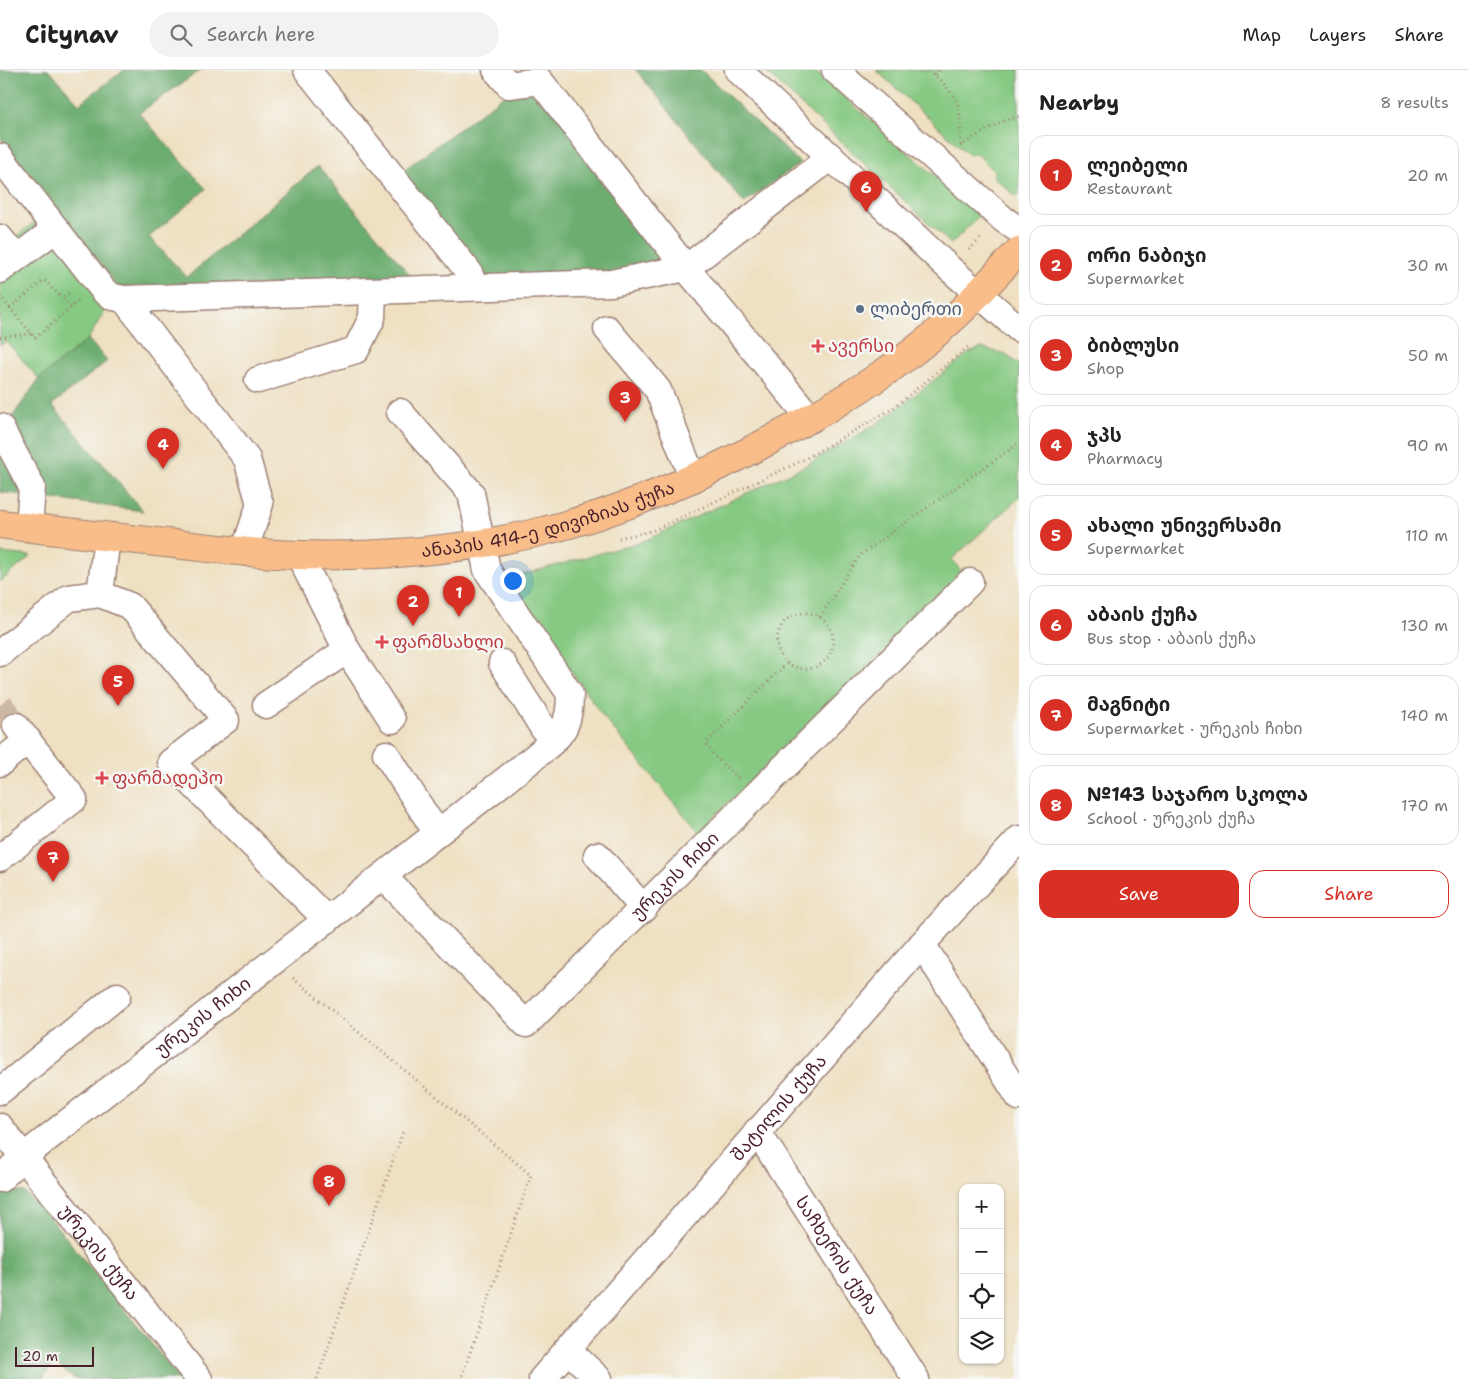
<!DOCTYPE html>
<html lang="en">
<head>
<meta charset="utf-8">
<style>
  :root { --surface:#fff; --page:#f2f2f2; --text:#222; --muted:#767676; --line:#e0e0e0; --accent:#d93025 }
  body { margin:0; font-family:"Shantell Sans","Noto Sans Georgian",sans-serif; background:var(--page); color:var(--text) }
  .controls { position:absolute; right:15px; bottom:15px; display:grid; overflow:hidden; border-radius:10px; box-shadow:0 1px 4px #0004 }
  .controls button { width:45px; height:45px; display:grid; place-items:center; padding:0; border:0; border-bottom:1px solid var(--line); background:var(--surface); color:var(--text); font:25px sans-serif }
  .scale { position:absolute; left:15px; bottom:12px; width:79px; box-sizing:border-box; padding-left:5px; border:2px solid #4a1f2b; border-top:0; font-size:14px; line-height:18px; white-space:nowrap; color:#4a1f2b; -webkit-text-stroke:4px #f6f6f2; paint-order:stroke }
  .you { position:absolute; left:512px; top:510px; width:18px; height:18px; margin:-12px; border:4px solid #fff; border-radius:50%; background:#1a73e8; box-shadow:0 0 0 8px #1a73e833 }
  .badge { display:grid; place-items:center; width:32px; height:32px; border-radius:50%; background:var(--accent); color:#fff; font-size:16px; font-weight:700 }
  .pin { position:absolute; translate:-50% -41px; filter:drop-shadow(0 1px 2px #0008) }
  .pin::after { content:''; position:absolute; top:26px; width:18px; height:15px; background:inherit; clip-path:polygon(0 0,100% 0,50% 100%) }
  .list { margin:0; padding:0; list-style:none }
  h2 { display:flex; justify-content:space-between; align-items:center; height:65px; margin:0; padding:0 20px; font-size:21px }
  h2 small { font-size:16px; font-weight:400; color:var(--muted) }
  .list li { display:grid; grid-template-columns:32px 1fr auto; gap:15px; align-items:center; box-sizing:border-box; height:80px; margin:0 10px 10px; padding:0 10px; border:1px solid var(--line); border-radius:15px }
  .list b { display:block; font-size:19px; white-space:nowrap }
  .list p { margin:0; font-size:16px; white-space:nowrap; color:var(--muted) }
  .list em { font-size:16px; font-style:normal; color:var(--muted) }
  .actions { display:flex; gap:10px; padding:15px 20px }
  .actions a { flex:1; padding:11px 0; border:1px solid var(--accent); border-radius:15px; text-align:center; font-size:18px; color:var(--accent) }
  .actions .main { background:var(--accent); color:#fff }
  .icon { flex:none; width:28px; height:28px; fill:none; stroke:currentColor; stroke-width:2; stroke-linecap:round; stroke-linejoin:round }
  .map { position:relative; flex:none; width:1019px; height:1309px; overflow:hidden }
  header { display:flex; align-items:center; gap:30px; box-sizing:border-box; height:70px; padding:0 25px; background:var(--surface); border-bottom:1px solid var(--line) }
  header strong { font-size:24px }
  nav { display:flex; gap:28px; margin-inline-start:auto; font-size:18px }
  .search { width:350px; height:45px; background:var(--page); display:flex; align-items:center; gap:12px; box-sizing:border-box; padding:0 18px; border-radius:28px; color:var(--muted); font-size:19px }
  main { display:flex }
  aside { flex:1; background:var(--surface) }
  .map>svg:first-child { display:block }
  .green { fill:#86c982; stroke:#687456 }
  .forest { fill:#6cad70; stroke:#5b664e }
  .lines { fill:none; stroke-linecap:round; stroke-linejoin:round }
  .minor-tunnel { stroke:#cdb9a3; stroke-width:26; stroke-dasharray:26 13; stroke-linecap:butt }
  .minor-casing { stroke:#9c8076; stroke-width:29 }
  .major-casing { stroke:#9c8076; stroke-width:30 }
  .path { stroke:#9c8076; stroke-width:3; stroke-dasharray:1 4; stroke-linecap:butt }
  .minor { stroke:#fff; stroke-width:26 }
  .major { stroke:#f8bd89; stroke-width:28 }
  .service-dot { fill:#5c6f8a; stroke:#f6f6f2; stroke-width:2 }
  .health-dot { fill:#e0444e; stroke:#f6f6f2; stroke-width:2 }
  .labels { text-anchor:middle; dominant-baseline:central; stroke-width:5; stroke-linejoin:round; paint-order:stroke }
  .service-label { font-size:18px; fill:#4e5e75; stroke:#f6f6f2; text-anchor:start }
  .health-label { font-size:18px; fill:#be3a42; stroke:#f6f6f2; text-anchor:start }
  .street-label { font-size:18px; fill:#4a1f2b; stroke:#f6f6f2 }
</style>
</head>
<body>
<header>
<strong>Citynav</strong>
<div class="search"><svg class="icon" aria-label="search" viewBox="0 0 24 24"><circle cx="10" cy="10" r="6"/><path d="M15 15l6 6"/></svg>Search here</div>
<nav><a>Map</a><a>Layers</a><a>Share</a></nav>
</header>
<main>
<div class="map">
<svg width="1019" height="1309" viewBox="0 0 1019 1309">
  <rect width="100%" height="100%" fill="#f6f6f2"/>
  <filter id="ink" filterUnits="userSpaceOnUse"><feTurbulence type="fractalNoise" baseFrequency=".02" numOctaves="2"/><feDisplacementMap in="SourceGraphic" scale="10" xChannelSelector="R" yChannelSelector="G"/><feConvolveMatrix kernelMatrix="1 2 1 2 8 2 1 2 1" color-interpolation-filters="sRGB"/></filter>
  <filter id="wash" filterUnits="userSpaceOnUse"><feTurbulence type="fractalNoise" baseFrequency=".0096" numOctaves="4" result="noise"/><feDisplacementMap in="SourceGraphic" scale="20" xChannelSelector="R" yChannelSelector="G"/><feGaussianBlur stdDeviation="1.12" result="paint"/><feColorMatrix in="noise" values="0 0 0 0 0 0 0 0 0 0 0 0 0 0 0 0 0 1.4 0 .05"/><feComposite in="paint" operator="in"/></filter>
  <g filter="url(#wash)">
    <rect width="100%" height="100%" fill="#eee0c1"/>
    <path class="green" d="M764,0H813L980,145L951,174Z
      M876,0H1019V125L1017,127L994,108V101L977,84L969,85Z
      M55,135L120,217L88,269L39,309L6,271L0,275V180Z
      M981,278L1005,284L1019,295V428L952,489L963,504L698,762L602,645L515,521L518,506L644,471L803,397L881,351L969,283Z
      M0,483L31,486L0,512Z"/>
    <path class="forest" d="M0,0H49L79,34L124,0H201L139,43L206,119L149,167L187,207L318,96L416,212L120,217L0,67Z
      M636,0H701L800,93L744,133Z
      M530,6L668,187L630,203L487,209L401,102Z
      M88,269L107,291L52,335L143,441L0,422V364L39,309Z
      M4,1122H24L47,1144L180,1309H75L54,1293L42,1309H0V1126Z"/>
  </g>
  <g filter="url(#ink)">
    <g class="lines">
      <path class="minor-tunnel" d="M0,635L16,656"/>
      <g class="minor-casing">
        <g id="minor">
          <path d="M307,0L469,202L474,217"/>
          <path d="M496,0L509,15L540,11L686,198L811,349"/>
          <path d="M738,0L950,199L1019,259"/>
          <path d="M835,0L1003,149L1019,160"/>
          <path d="M0,87L104,221L113,227L124,229L611,213L686,198L831,87"/>
          <path d="M0,168L16,188"/>
          <path d="M0,200L56,159"/>
          <path d="M124,229L247,389L260,434L244,482"/>
          <path d="M607,259L658,320L693,409"/>
          <path d="M258,310L356,280L372,248L373,221"/>
          <path d="M0,357L32,417L29,458"/>
          <path d="M299,485L347,580L392,650"/>
          <path d="M100,524L107,467"/>
          <path d="M0,583L69,528L100,524L130,536L226,650L171,692L327,850"/>
          <path d="M502,593L552,672"/>
          <path d="M266,635L347,580"/>
          <path d="M386,684L437,763"/>
          <path d="M0,693L28,670"/>
          <path d="M597,785L644,839"/>
          <path d="M0,788L74,729L16,656"/>
          <path id="s1" d="M383,806L526,954L970,512"/>
          <path d="M922,874L1019,1027"/>
          <path d="M0,1021L117,926"/>
          <path id="s2" d="M0,1057L199,1309"/>
          <path id="s3" d="M757,1061L916,1309"/>
          <path id="s4" d="M0,1109L22,1088L531,690C558,667 570,662 570,624L487,500L471,423L400,342"/>
          <path d="M568,1280L599,1309"/>
          <path id="s5" d="M542,1309L922,874L1019,769"/>
        </g>
      </g>
      <g class="major-casing">
        <g id="major">
          <path id="s6" d="M0,454C55,461 110,467 166,473C210,478 254,484 299,485C373,487 458,481 531,464C617,444 700,408 778,366C838,334 898,298 949,252C974,230 996,204 1019,181"/>
        </g>
      </g>
      <path class="path" d="M929,0C962,30 960,33 961,75
        M935,5L939,0
        M960,76L1000,52L1019,46
        M969,180L983,166
        M0,226L35,268L80,230
        M71,237L62,228L71,221
        M10,238L44,210L62,228
        M0,267L31,264
        M619,468L652,461L801,391L892,339L969,276
        M777 571a28 28 0 1 1 56 0a28 28 0 1 1-56 0Z
        M820,547L860,485L1019,373
        M738,708L715,687L706,673L787,593
        M293,908L531,1105L461,1309
        M317,1309L404,1059"/>
      <use href="#minor" class="minor"/>
      <use href="#major" class="major"/>
    </g>
  </g>
  <circle class="service-dot" cx="860" cy="239" r="5"/>
  <g class="health-dot">
    <path d="M815.5 268.5h5v5h5v5h-5v5h-5v-5h-5v-5h5z"/>
    <path d="M379.5 564.5h5v5h5v5h-5v5h-5v-5h-5v-5h5z"/>
    <path d="M99.5 700.5h5v5h5v5h-5v5h-5v-5h-5v-5h5z"/>
  </g>
  <g class="labels">
    <g class="service-label">
      <text x="870" y="239">ლიბერთი</text>
    </g>
    <g class="health-label">
      <text x="828" y="276">ავერსი</text>
      <text x="392" y="572">ფარმსახლი</text>
      <text x="112" y="708">ფარმადეპო</text>
    </g>
    <g class="street-label">
      <text stroke="none"><textPath href="#s6" startOffset="554">ანაპის 414-ე დივიზიას ქუჩა</textPath></text>
      <text stroke="none"><textPath href="#s1" startOffset="416">ურეკის ჩიხი</textPath></text>
      <text stroke="none"><textPath href="#s4" startOffset="260">ურეკის ჩიხი</textPath></text>
      <text stroke="none"><textPath href="#s5" startOffset="360">შატილის ქუჩა</textPath></text>
      <text stroke="none"><textPath href="#s2" startOffset="160">ურეკის ქუჩა</textPath></text>
      <text stroke="none"><textPath href="#s3" startOffset="148">საჩხერის ქუჩა</textPath></text>
    </g>
  </g>
</svg>
<div class="controls">
<button>+</button>
<button>−</button>
<button><svg class="icon" aria-label="locate" viewBox="0 0 24 24"><circle cx="12" cy="12" r="6"/><path d="M12 2v4M12 18v4M2 12h4M18 12h4"/></svg></button>
<button><svg class="icon" aria-label="layers" viewBox="0 0 24 24"><path d="M12 4l9 5-9 5-9-5zM3 14l9 5 9-5"/></svg></button>
</div>
<div class="scale">20 m</div>
<div class="you"></div>
<div class="pin badge" style="left:459px;top:547px">1</div>
<div class="pin badge" style="left:413px;top:556px">2</div>
<div class="pin badge" style="left:625px;top:352px">3</div>
<div class="pin badge" style="left:163px;top:399px">4</div>
<div class="pin badge" style="left:118px;top:636px">5</div>
<div class="pin badge" style="left:866px;top:142px">6</div>
<div class="pin badge" style="left:53px;top:812px">7</div>
<div class="pin badge" style="left:329px;top:1136px">8</div>
</div>
<aside>
<h2>Nearby<small>8 results</small></h2>
<ul class="list">
<li><span class="badge">1</span><div><b>ლეიბელი</b><p>Restaurant</p></div><em>20 m</em></li>
<li><span class="badge">2</span><div><b>ორი ნაბიჯი</b><p>Supermarket</p></div><em>30 m</em></li>
<li><span class="badge">3</span><div><b>ბიბლუსი</b><p>Shop</p></div><em>50 m</em></li>
<li><span class="badge">4</span><div><b>ჯპს</b><p>Pharmacy</p></div><em>90 m</em></li>
<li><span class="badge">5</span><div><b>ახალი უნივერსამი</b><p>Supermarket</p></div><em>110 m</em></li>
<li><span class="badge">6</span><div><b>აბაის ქუჩა</b><p>Bus stop · აბაის ქუჩა</p></div><em>130 m</em></li>
<li><span class="badge">7</span><div><b>მაგნიტი</b><p>Supermarket · ურეკის ჩიხი</p></div><em>140 m</em></li>
<li><span class="badge">8</span><div><b>№143 საჯარო სკოლა</b><p>School · ურეკის ქუჩა</p></div><em>170 m</em></li>
</ul>
<div class="actions"><a class="main">Save</a><a>Share</a></div>
</aside>
</main>
</body>
</html>
